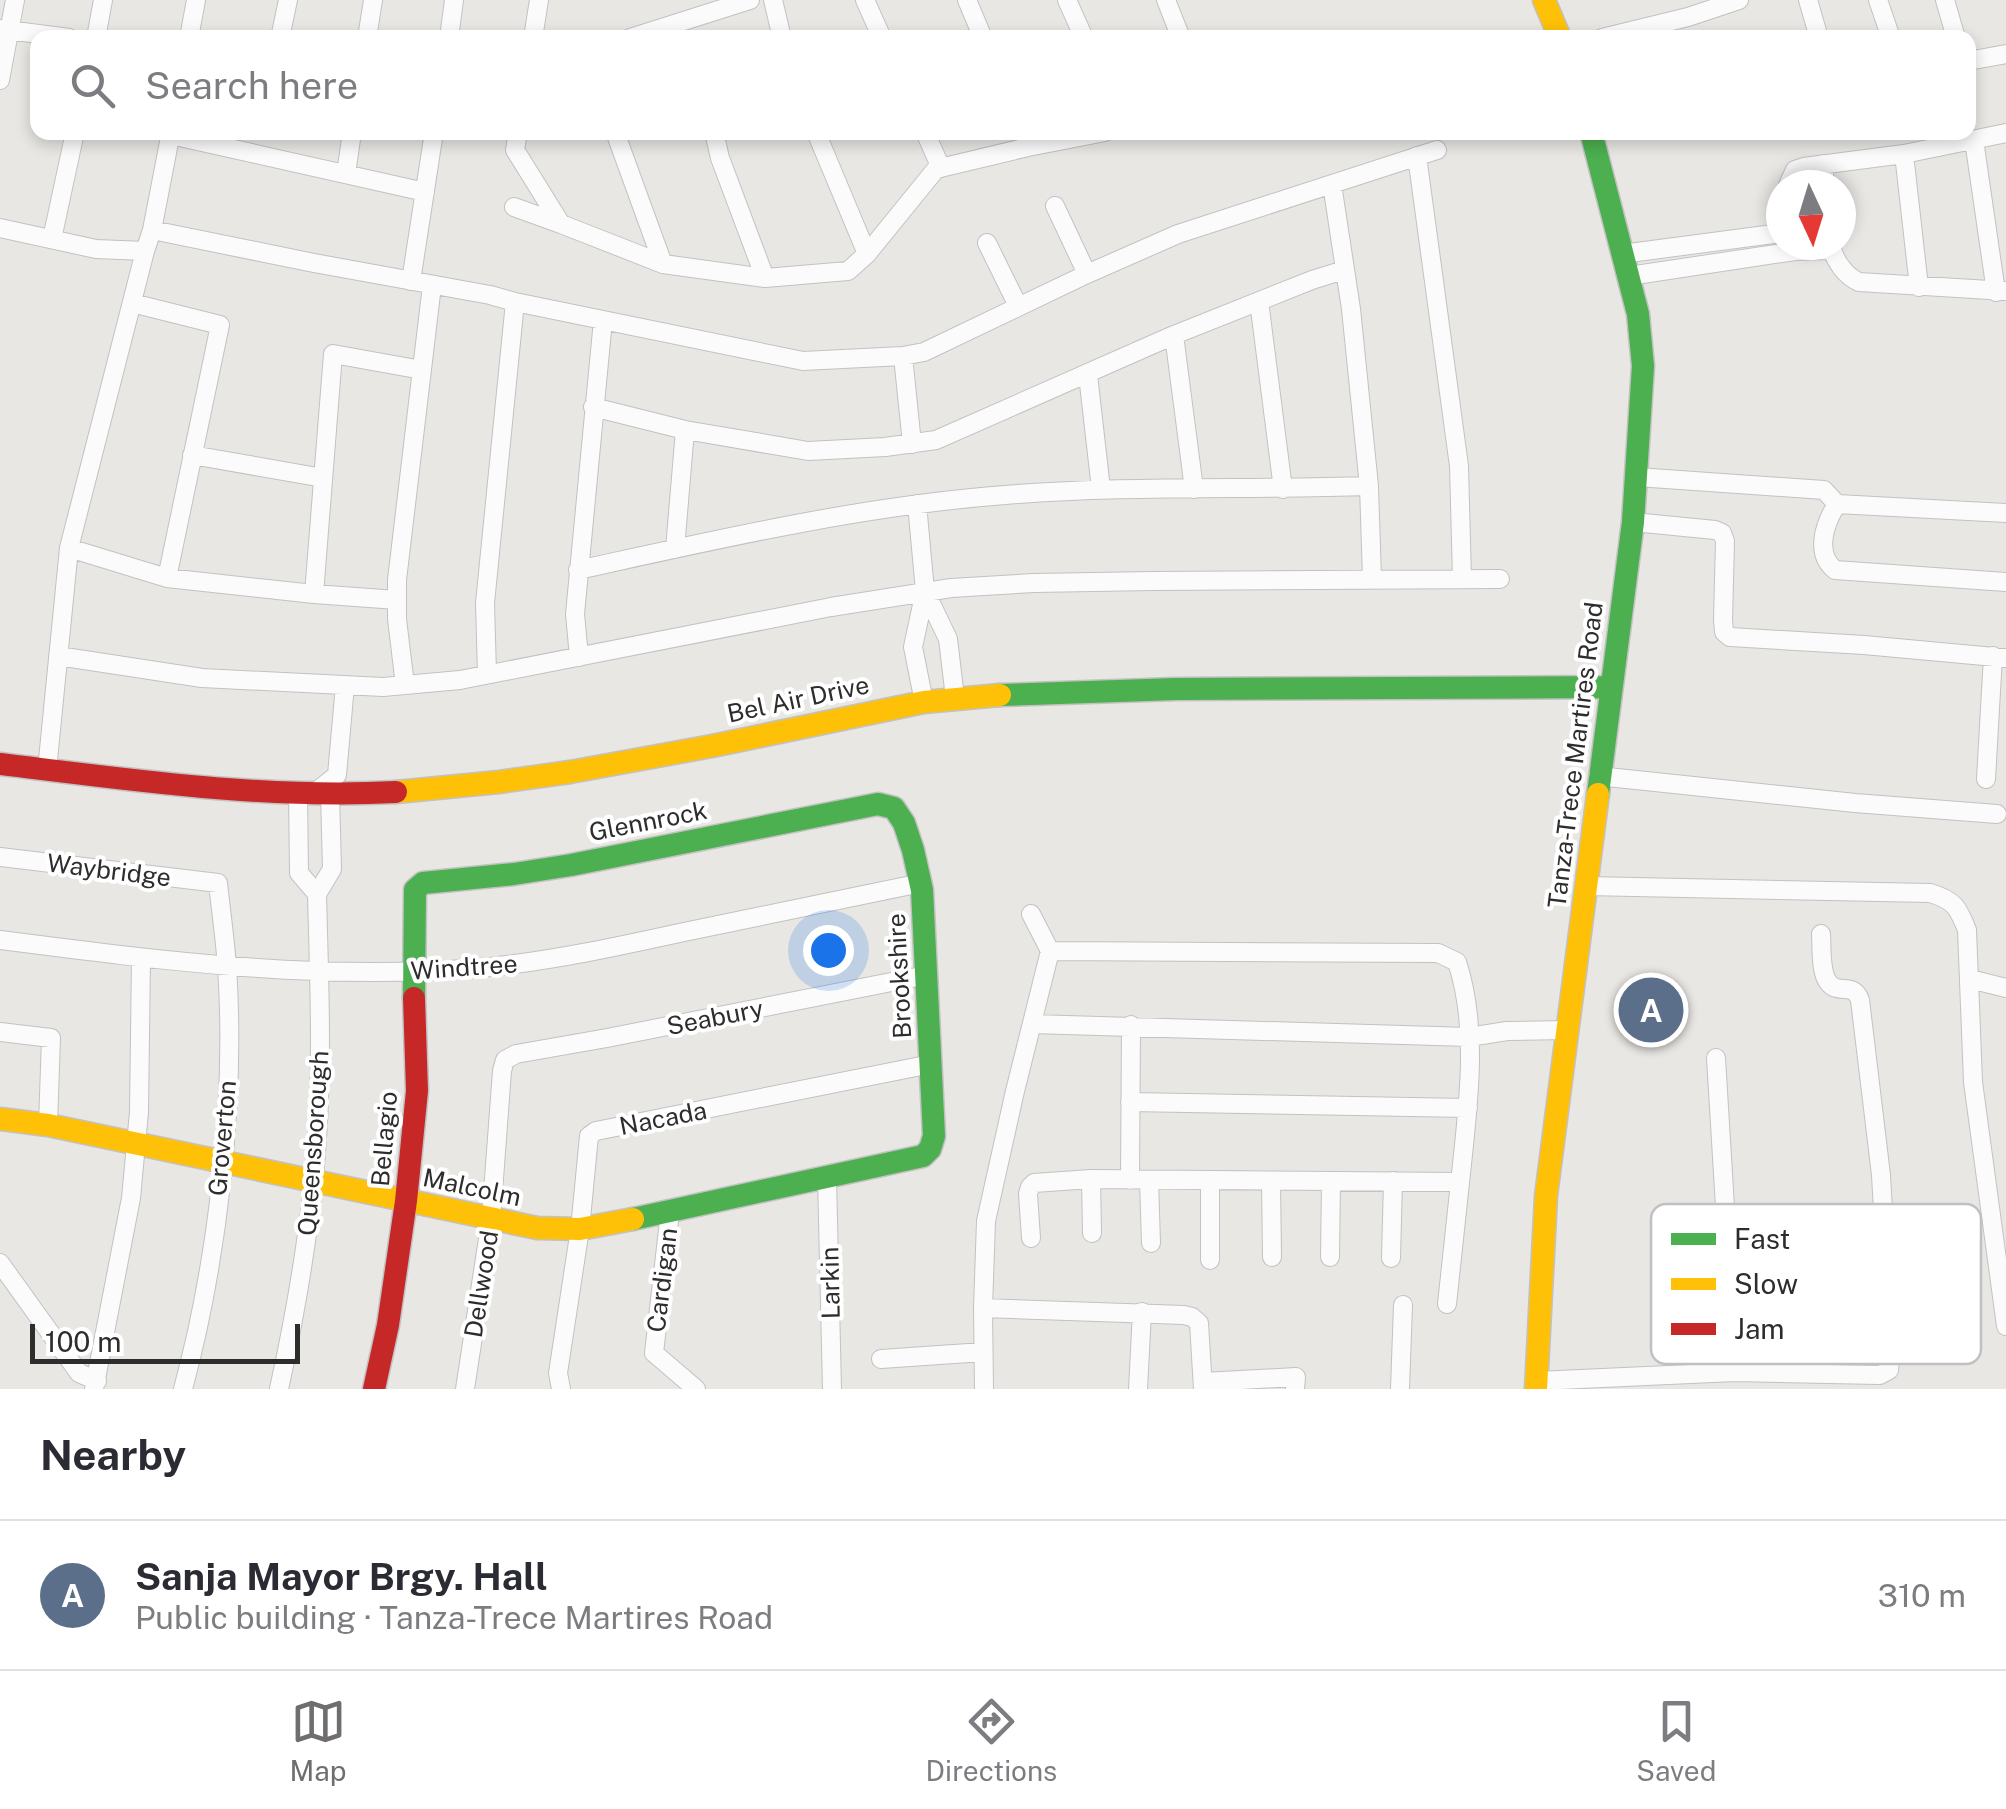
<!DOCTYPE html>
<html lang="en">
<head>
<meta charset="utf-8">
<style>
  :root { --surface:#fff; --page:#f7f7f7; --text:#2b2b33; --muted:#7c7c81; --line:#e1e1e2; --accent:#6f6e6d }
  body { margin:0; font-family:"Public Sans",sans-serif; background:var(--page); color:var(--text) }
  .compass { position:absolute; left:1766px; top:170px; width:90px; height:90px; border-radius:50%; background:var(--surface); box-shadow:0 5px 15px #0003; rotate:176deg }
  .scale { position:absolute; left:30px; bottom:25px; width:270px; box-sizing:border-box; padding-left:10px; border:5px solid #2d2d2d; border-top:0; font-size:28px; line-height:35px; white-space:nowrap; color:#2d2d2d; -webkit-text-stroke:8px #fff; paint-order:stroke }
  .you { position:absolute; left:828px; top:950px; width:35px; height:35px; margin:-25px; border:8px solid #fff; border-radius:50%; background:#1a73e8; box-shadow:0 0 0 15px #1a73e833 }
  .badge { display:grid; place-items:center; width:65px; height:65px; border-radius:50%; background:var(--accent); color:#fff; font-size:32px; font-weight:700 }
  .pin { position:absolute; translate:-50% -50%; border:5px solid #fff; box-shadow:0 2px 10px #0006 }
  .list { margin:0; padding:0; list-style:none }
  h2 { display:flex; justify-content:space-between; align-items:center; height:130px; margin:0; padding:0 40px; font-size:42px }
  h2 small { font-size:32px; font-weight:400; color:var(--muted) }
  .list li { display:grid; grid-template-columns:65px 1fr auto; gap:30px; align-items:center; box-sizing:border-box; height:150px; padding:0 40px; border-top:2px solid var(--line) }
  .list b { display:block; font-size:38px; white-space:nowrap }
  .list p { margin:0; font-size:32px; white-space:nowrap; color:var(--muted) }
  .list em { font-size:32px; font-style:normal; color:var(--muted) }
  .icon { flex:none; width:55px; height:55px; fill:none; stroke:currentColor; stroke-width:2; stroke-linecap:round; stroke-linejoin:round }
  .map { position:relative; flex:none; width:2006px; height:1389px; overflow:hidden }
  .search { position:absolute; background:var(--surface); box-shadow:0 5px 15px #0003; left:30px; right:30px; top:30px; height:110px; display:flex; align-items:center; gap:25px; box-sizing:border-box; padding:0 35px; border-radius:20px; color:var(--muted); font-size:38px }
  .sheet { height:280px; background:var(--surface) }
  nav { display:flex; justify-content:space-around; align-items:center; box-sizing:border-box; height:140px; border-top:2px solid var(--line); background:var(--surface); font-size:28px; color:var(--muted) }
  nav a { display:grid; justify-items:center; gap:5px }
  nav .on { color:var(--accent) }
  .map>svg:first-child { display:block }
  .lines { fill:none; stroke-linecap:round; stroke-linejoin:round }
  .street-casing { stroke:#c2c2c2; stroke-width:20 }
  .fast-casing { stroke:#c2c2c2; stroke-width:25 }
  .slow-casing { stroke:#c2c2c2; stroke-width:25 }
  .jam-casing { stroke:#c2c2c2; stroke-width:25 }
  .street { stroke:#fcfbfb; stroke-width:18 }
  .fast { stroke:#4caf50; stroke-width:22 }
  .slow { stroke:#ffc107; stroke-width:22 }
  .jam { stroke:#c62828; stroke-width:22 }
  .labels { text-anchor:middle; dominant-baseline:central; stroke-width:8; stroke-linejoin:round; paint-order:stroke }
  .street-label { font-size:25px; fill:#2d2d2d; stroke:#fff }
  .key { fill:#fff; stroke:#c0c0c0; stroke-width:2.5 }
  .key-label { font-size:28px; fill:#2d2d2d }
</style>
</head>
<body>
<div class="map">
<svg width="2006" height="1389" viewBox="0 0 2006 1389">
  <rect width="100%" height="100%" fill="#e9e7e4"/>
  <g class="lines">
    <g class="street-casing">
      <path id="street" d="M773,0L782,38
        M865,0L882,38
        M967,0L983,38
        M1067,0L1084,38
        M1166,0L1181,38
        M1808,0L1819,38
        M1878,0L1891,38
        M1945,0L1956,38
        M0,29L69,38
        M96,38L103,0
        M189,38L196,0
        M280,38L288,0
        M367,38L373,0
        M449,38L454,0
        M533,38L539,0
        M630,38L750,0
        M1602,38L1688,17L1739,0
        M1968,61L2006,54
        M0,80L15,0
        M518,132L515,150L561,224L663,264L765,278L848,271L867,254L936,169L1028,147L1105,132
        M615,132L663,264
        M714,132L720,158L765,278
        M816,132L867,254
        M925,132L941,168
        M171,135L425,192
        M1974,140L1996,292
        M1904,154L1919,287
        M1417,156L1459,466L1462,579
        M1823,164L1825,185
        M346,174L352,132
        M1332,184L1351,309L1369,486L1372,578
        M1788,185L1795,170L1804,167L1904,154L2006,133
        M1055,206L1087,274
        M514,207L561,224
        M0,228L96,249L145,251L152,230L314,263L490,295L515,302L803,361L903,356L924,352L1087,274L1178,234L1437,150
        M152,230L171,132
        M52,239L75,132
        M987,243L1018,306
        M1831,245C1834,260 1845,276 1859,282L2006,291
        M1622,254L1781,233
        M1629,276L1795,251L1831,250
        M411,281L434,132
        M1259,301L1283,489
        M132,303L220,325L167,578L314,594
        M1174,335L1194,489
        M903,356L912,444
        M1088,375L1101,489
        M593,407L685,430L808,451L885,447L936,440L1174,335L1312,280L1344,270
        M192,455L323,478
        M1637,477L1824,490L1837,504L2006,513
        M917,504L925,591L913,647L924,702
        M1837,504C1825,523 1814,553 1835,570L2006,582
        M1633,522L1715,530L1722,533L1725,541L1723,620L1724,632L1730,637L1864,645L2006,658
        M69,548L167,578
        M675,549L685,430
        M578,570C719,539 861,506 1005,495C1126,485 1248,490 1369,486
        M925,591L948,639L955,698
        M397,600L314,594L333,354L422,370
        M58,656L202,678L383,687L460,680L831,607L951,588L1034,583L1153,581L1500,579
        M579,657L575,614L603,320
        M487,674L485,603L515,302
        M405,685L397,619V580L432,285
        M47,770L69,548L145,251
        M1598,776L1855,803L1997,814
        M1986,779L1993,656
        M298,793L299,873L317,894
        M313,794L337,775L345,685
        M0,857L218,883C221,911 225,939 227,967C236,1101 218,1259 183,1389
        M1586,886L1930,893C1954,900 1958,907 1967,930L1973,1082L2006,1326
        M317,894L332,869L330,794
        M0,940C163,961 326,982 490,967C556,960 620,946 684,932C763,916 842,899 921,883
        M1050,951L1438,953L1457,962C1478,1026 1469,1098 1462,1164C1457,1211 1452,1257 1447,1304
        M1970,979L2006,988
        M1032,1024L1469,1037L1507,1031L1567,1030
        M0,1032L51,1038L48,1125
        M1716,1058L1735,1372
        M1130,1102L1468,1108
        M827,1177L832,1389
        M1091,1179L1092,1233
        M1130,1180L1131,1025
        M1149,1180L1151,1243
        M1271,1181L1272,1257
        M670,1212L654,1353L696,1389
        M1031,1238L1028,1194L1030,1187L1034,1183L1091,1179L1460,1182
        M1330,1257L1331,1181
        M1391,1258L1393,1181
        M1210,1260V1180
        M0,1263L79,1373L97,1381
        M983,1308L1184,1315L1192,1317L1199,1323L1203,1389
        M881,1359L983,1352
        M1536,1381L1735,1372L1880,1375L1889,1370L1891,1352L1881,1175L1860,1000C1853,981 1838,996 1828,982C1820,971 1822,947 1821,934
        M1203,1382L1296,1377L1295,1389
        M94,1389L131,1198L139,1112L141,958
        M279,1389C298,1302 313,1213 318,1124C322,1047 319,971 317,894
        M465,1389L491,1219L502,1071L505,1060L516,1054L607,1038L927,975
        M561,1389L558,1373L580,1229L589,1136L596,1131L931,1064
        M984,1389L983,1308L986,1221L1015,1091L1050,951L1031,914
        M1138,1389L1142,1312
        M1400,1389L1403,1305"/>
    </g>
    <g class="fast-casing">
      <path id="fast" d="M1591,132L1638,314L1643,366L1633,522L1598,794
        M1000,695L1176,689L1611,687
        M414,998L415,890L423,883L514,874L571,865L878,804L894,808L904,823L913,850L922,890L934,1136L930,1149L923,1156L633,1219"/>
    </g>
    <g class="slow-casing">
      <path id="slow" d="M1544,0L1560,38
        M396,792L499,782L570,772L712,746L924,702L1000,695
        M0,1119L48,1125L537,1228L580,1229L633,1219
        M1536,1389L1546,1196L1598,794"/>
    </g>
    <g class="jam-casing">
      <path id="jam" d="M0,764C132,780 263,799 396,792
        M374,1389L388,1325L406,1201L417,1091L414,998"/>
    </g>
    <use href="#street" class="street"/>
    <use href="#fast" class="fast"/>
    <use href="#slow" class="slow"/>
    <use href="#jam" class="jam"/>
  </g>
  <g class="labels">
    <g class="street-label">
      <text transform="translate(798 699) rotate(-12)">Bel Air Drive</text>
      <text transform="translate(1575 755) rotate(-83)">Tanza-Trece Martires Road</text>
      <text transform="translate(648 821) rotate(-11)">Glennrock</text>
      <text transform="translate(109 870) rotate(7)">Waybridge</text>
      <text transform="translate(464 967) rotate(-4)">Windtree</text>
      <text transform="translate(899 976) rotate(-93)">Brookshire</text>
      <text transform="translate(715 1017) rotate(-11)">Seabury</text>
      <text transform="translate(663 1118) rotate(-11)">Nacada</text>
      <text transform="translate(222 1138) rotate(-85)">Groverton</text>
      <text transform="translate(384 1139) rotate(-85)">Bellagio</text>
      <text transform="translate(313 1143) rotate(-86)">Queensborough</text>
      <text transform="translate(472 1187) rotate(12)">Malcolm</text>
      <text transform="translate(662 1280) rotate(-83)">Cardigan</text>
      <text transform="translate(830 1283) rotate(-91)">Larkin</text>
      <text transform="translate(481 1284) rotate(-81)">Dellwood</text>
    </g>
  </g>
  <rect x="1651" y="1204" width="330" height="160" rx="15" class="key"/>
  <rect x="1671" y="1233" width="45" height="12" fill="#4caf50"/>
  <rect x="1671" y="1278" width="45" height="12" fill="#ffc107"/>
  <rect x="1671" y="1323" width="45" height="12" fill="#c62828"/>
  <g class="key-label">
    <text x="1734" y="1249">Fast</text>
    <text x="1734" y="1294">Slow</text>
    <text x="1734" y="1339">Jam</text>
  </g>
</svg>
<svg class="compass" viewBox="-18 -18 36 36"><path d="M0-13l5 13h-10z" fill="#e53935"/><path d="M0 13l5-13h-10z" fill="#7c7c81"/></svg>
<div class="scale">100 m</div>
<div class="you"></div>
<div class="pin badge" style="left:1651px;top:1010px;background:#5c6f8a">A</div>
<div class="search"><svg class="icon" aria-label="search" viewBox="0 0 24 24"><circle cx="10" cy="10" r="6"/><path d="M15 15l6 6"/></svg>Search here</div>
</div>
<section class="sheet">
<h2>Nearby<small></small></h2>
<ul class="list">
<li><span class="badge" style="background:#5c6f8a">A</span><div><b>Sanja Mayor Brgy. Hall</b><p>Public building · Tanza-Trece Martires Road</p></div><em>310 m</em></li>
</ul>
</section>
<nav>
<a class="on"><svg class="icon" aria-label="map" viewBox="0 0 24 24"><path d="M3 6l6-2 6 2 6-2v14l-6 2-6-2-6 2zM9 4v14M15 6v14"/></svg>Map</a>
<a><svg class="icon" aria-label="directions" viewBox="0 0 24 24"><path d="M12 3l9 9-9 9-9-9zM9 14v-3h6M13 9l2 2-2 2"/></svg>Directions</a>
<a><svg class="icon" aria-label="saved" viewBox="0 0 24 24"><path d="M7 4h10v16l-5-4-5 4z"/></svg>Saved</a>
</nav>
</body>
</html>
